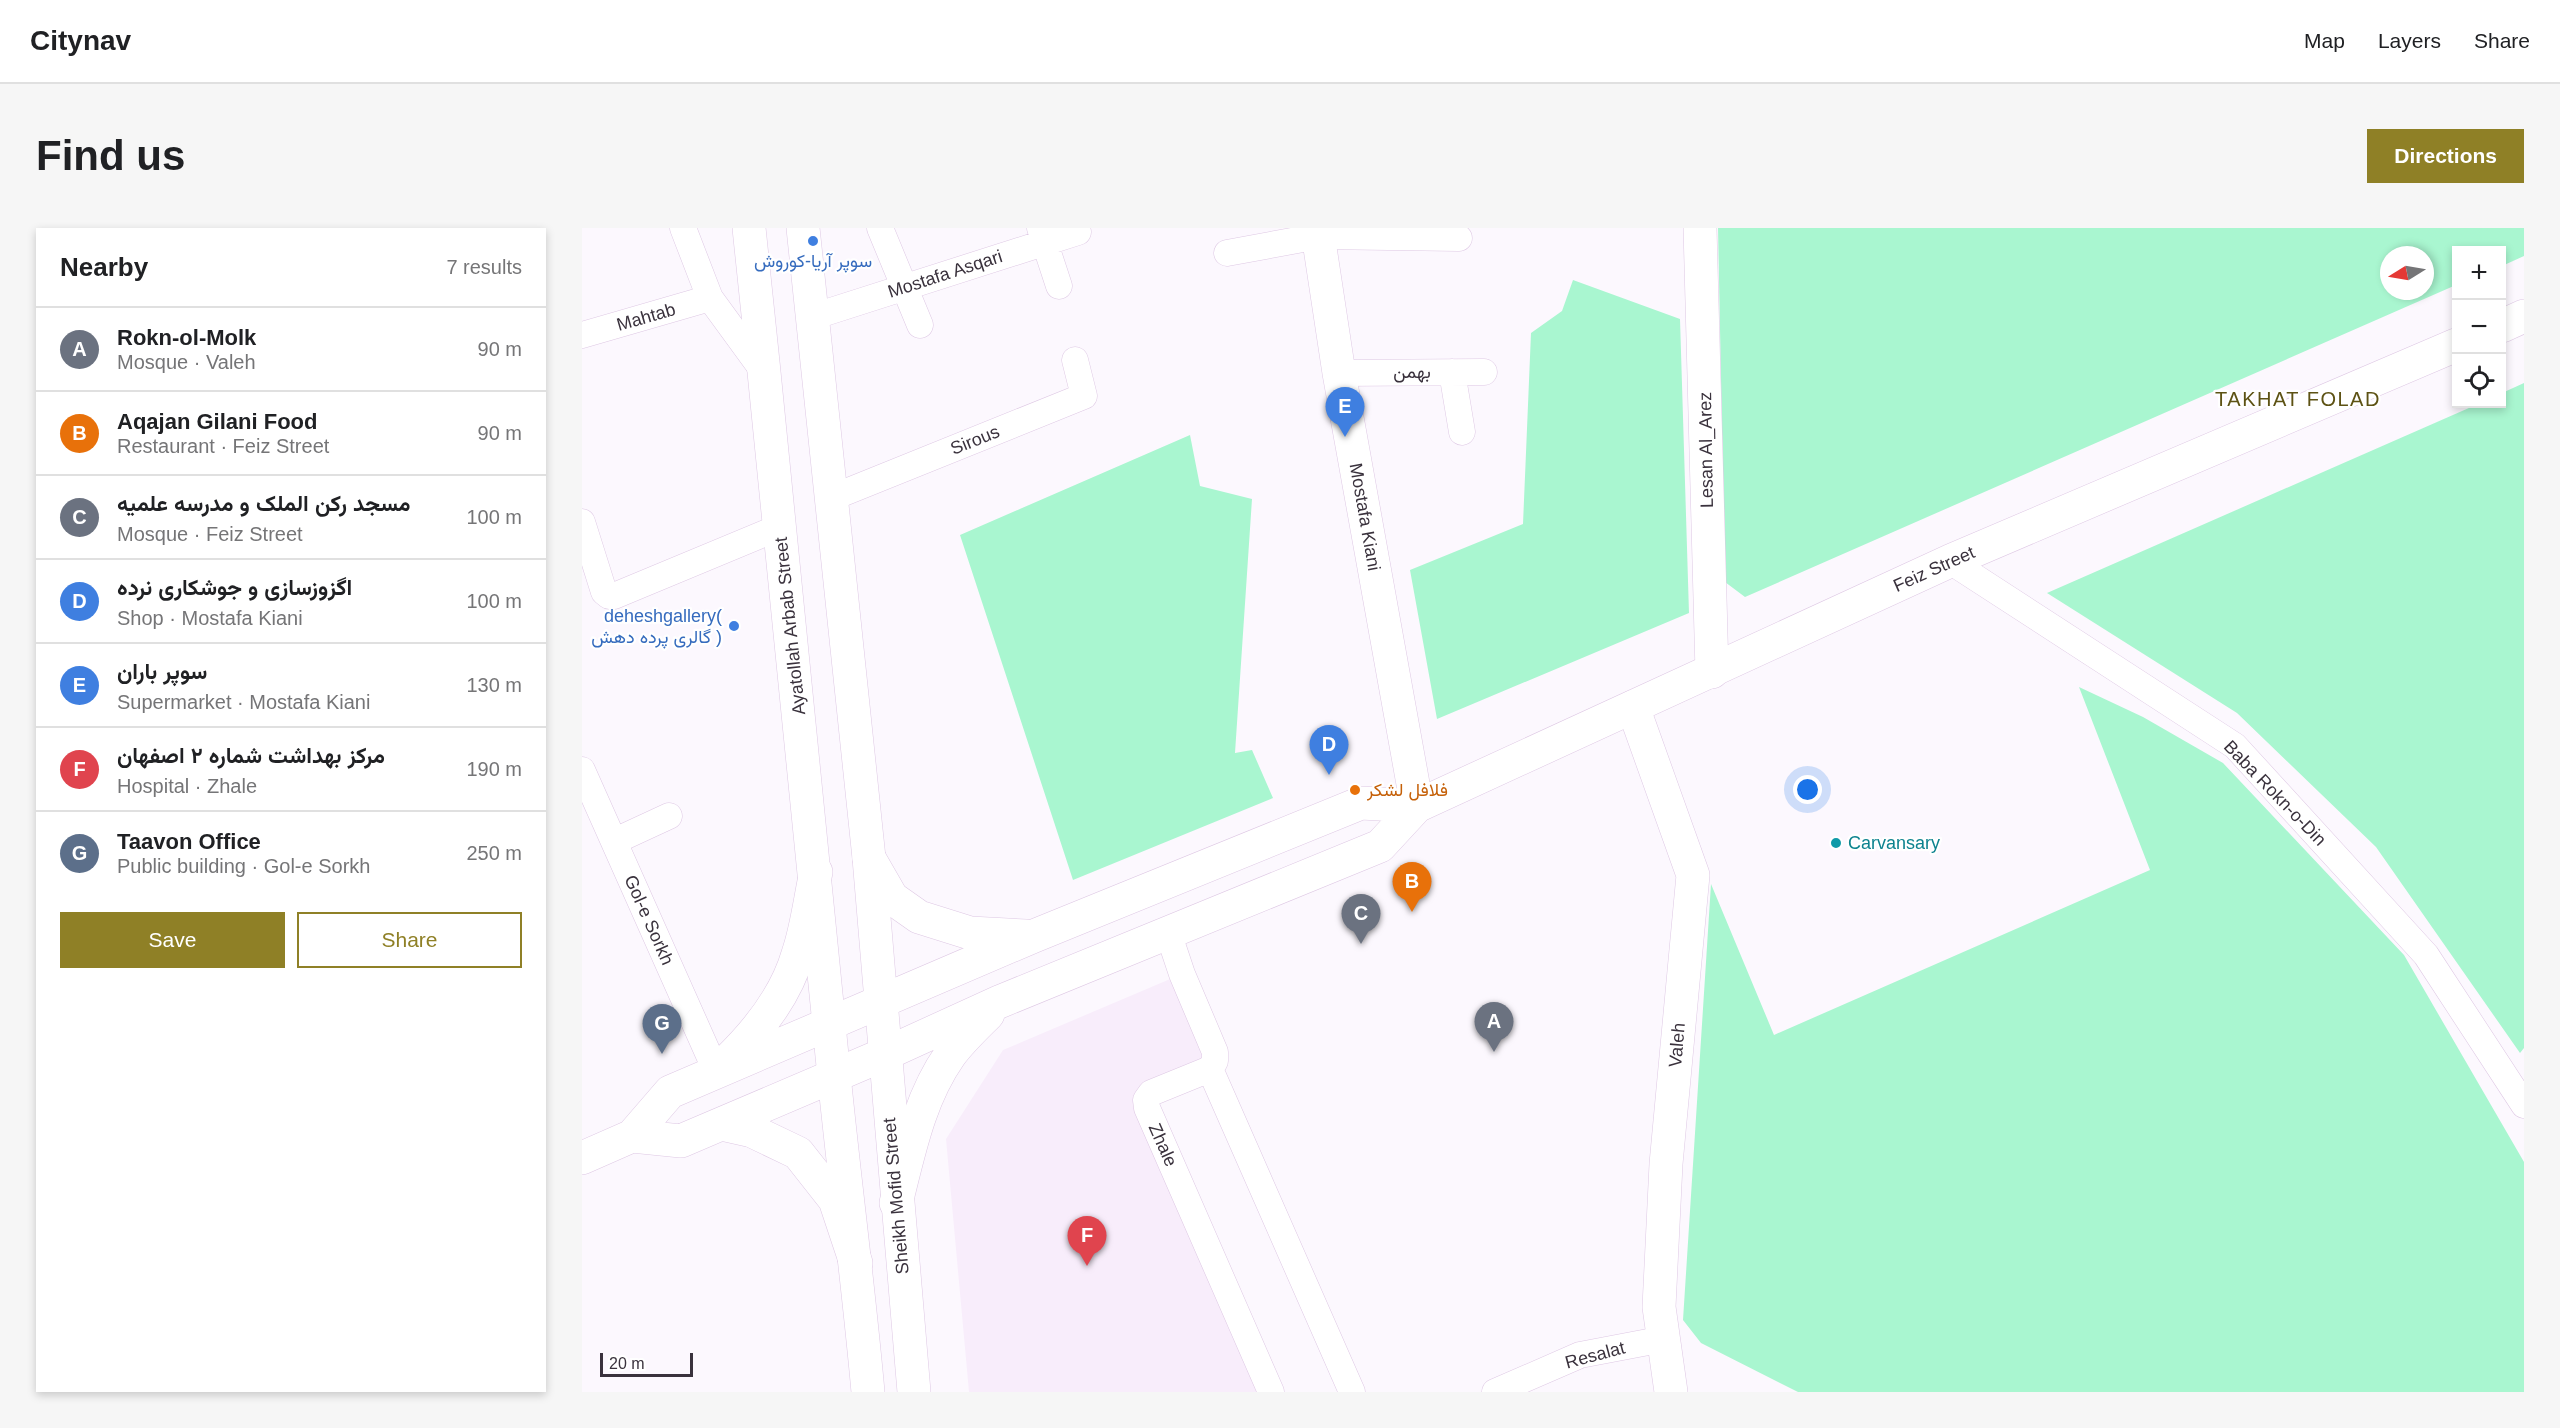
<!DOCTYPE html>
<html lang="en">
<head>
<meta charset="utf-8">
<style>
  :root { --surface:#fff; --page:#f6f6f6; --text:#202124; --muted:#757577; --line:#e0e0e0; --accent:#8f8026 }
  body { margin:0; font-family:Helvetica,Vazirmatn,sans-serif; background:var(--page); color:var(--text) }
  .controls { position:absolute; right:18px; top:18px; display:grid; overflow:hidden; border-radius:0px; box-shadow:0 3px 9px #0003 }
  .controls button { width:54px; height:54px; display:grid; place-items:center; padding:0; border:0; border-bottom:2px solid var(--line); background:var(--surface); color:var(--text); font:30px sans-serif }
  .compass { position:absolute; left:1798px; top:18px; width:54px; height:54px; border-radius:50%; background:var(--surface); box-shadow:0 3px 9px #0003; rotate:259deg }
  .scale { position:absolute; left:18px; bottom:15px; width:93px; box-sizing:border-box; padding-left:6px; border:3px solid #3a323d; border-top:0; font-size:16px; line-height:21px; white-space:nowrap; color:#3a323d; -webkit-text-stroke:4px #fff; paint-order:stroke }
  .you { position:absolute; left:1226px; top:562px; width:21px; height:21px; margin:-15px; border:4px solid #fff; border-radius:50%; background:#1a73e8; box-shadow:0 0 0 9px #1a73e833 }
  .badge { display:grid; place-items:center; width:39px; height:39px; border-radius:50%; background:var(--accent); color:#fff; font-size:20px; font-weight:700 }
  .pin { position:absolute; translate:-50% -50px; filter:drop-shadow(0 2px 3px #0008) }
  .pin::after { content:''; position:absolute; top:32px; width:21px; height:18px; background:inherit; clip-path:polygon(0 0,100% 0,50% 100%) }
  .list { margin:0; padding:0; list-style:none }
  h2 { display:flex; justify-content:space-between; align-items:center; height:78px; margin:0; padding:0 24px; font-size:26px }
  h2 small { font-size:20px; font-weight:400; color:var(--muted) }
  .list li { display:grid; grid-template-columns:39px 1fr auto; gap:18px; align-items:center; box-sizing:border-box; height:84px; padding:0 24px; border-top:2px solid var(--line) }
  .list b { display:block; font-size:22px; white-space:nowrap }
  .list p { margin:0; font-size:20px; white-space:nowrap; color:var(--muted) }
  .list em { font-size:20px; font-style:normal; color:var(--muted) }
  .actions { display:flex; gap:12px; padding:18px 24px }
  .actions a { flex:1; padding:14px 0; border:2px solid var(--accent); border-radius:0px; text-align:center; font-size:21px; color:var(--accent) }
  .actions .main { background:var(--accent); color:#fff }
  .icon { flex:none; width:33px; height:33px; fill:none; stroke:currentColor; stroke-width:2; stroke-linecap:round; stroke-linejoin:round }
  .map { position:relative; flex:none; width:1942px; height:1164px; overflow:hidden; border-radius:0px }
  header { display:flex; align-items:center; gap:36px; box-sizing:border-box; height:84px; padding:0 30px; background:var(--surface); border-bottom:2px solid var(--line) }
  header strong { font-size:28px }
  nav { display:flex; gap:33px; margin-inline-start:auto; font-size:21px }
  .intro { display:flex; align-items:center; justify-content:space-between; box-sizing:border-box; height:144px; padding:0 36px }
  h1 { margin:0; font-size:42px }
  .button { padding:15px 27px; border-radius:0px; background:var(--accent); color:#fff; font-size:21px; font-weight:700 }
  main { display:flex; gap:36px; padding:0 36px }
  aside { flex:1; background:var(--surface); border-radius:0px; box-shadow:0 3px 9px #0003 }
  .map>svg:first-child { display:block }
  .built { fill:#f8edfb }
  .green { fill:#a9f6d0; fill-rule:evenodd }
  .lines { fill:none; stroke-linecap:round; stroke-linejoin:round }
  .street-casing { stroke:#dec8e4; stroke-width:27 }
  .secondary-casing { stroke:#dec8e4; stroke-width:34 }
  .primary-casing { stroke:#dec8e4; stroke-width:34 }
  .street { stroke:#fff; stroke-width:26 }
  .secondary { stroke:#fff; stroke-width:33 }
  .primary { stroke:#fff; stroke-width:33 }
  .shop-dot { fill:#3f7fe0; stroke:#fff; stroke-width:2 }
  .food-dot { fill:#e8710a; stroke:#fff; stroke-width:2 }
  .culture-dot { fill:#0f9aa8; stroke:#fff; stroke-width:2 }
  .labels { text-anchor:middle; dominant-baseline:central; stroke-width:4.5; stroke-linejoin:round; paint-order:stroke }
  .shop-label { font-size:18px; fill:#366cbe; stroke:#fff }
  .street-label { font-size:18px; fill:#3a323d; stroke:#fff }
  .food-label { font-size:18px; fill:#c56008; stroke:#fff; text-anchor:start }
  .culture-label { font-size:18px; fill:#0d838f; stroke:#fff; text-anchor:start }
  .neighbourhood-label { font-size:20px; letter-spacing:1.5px; fill:#5d5214; stroke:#fff }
</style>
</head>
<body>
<header>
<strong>Citynav</strong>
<nav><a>Map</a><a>Layers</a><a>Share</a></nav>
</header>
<div class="intro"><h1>Find us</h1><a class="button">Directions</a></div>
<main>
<aside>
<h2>Nearby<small>7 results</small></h2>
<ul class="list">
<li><span class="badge" style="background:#6b7280">A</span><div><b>Rokn-ol-Molk</b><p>Mosque · Valeh</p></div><em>90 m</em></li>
<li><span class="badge" style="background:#e8710a">B</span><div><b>Aqajan Gilani Food</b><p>Restaurant · Feiz Street</p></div><em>90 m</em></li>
<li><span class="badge" style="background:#6b7280">C</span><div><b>مسجد رکن الملک و مدرسه علمیه</b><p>Mosque · Feiz Street</p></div><em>100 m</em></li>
<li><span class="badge" style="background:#3f7fe0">D</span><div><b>اگزوزسازی و جوشکاری نرده</b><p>Shop · Mostafa Kiani</p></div><em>100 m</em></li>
<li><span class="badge" style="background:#3f7fe0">E</span><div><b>سوپر باران</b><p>Supermarket · Mostafa Kiani</p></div><em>130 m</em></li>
<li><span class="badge" style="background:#e0444e">F</span><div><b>مرکز بهداشت شماره ۲ اصفهان</b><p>Hospital · Zhale</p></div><em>190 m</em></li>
<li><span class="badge" style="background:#5c6f8a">G</span><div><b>Taavon Office</b><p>Public building · Gol-e Sorkh</p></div><em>250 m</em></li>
</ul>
<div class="actions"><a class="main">Save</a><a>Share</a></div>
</aside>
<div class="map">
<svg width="1942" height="1164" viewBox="0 0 1942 1164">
  <rect width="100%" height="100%" fill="#fcf8fe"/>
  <path class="built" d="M600,746L633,824L569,865L689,1164H387L364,911L421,822Z"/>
  <path class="green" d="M1136,0H1942V28L1920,38V22H1874V57L1163,369L1143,354ZM1807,27H1843V63H1807Z
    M991,52L1098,91L1107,385L855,491L828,342L941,296L949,105L980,83Z
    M1942,155V820L1938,825L1794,619L1655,485L1465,365L1896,176H1920V165Z
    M608,207L618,258L670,271L653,525L670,522L691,570L491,652L378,307Z
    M1497,459L1561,489L1641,535L1822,727L1942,934V1164H1216L1119,1115L1101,1092L1129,656L1192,807L1568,642Z"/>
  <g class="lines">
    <g class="street-casing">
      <path id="street" d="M101,0L128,70L182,144
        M298,0L338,97
        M458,0L477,58
        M645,25L737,8L877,10
        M230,89L496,4
        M0,107L128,70
        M870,144L880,204
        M757,145L902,144
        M249,270L502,168L493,132
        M0,294L22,364L27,368H32L198,299
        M1368,333L1653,518L1844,727L1942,877
        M0,542L134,843
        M33,613L87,588
        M586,704L600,746L633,824V833L628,841L569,865L564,872L565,880L689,1164
        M628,841L770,1164
        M913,1164L998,1127L1082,1111"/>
    </g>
    <g class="secondary-casing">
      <path id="secondary" d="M167,0C195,265 221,530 247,796C258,919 275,1041 286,1164
        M221,0L287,630L332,1164
        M735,0L757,145L835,578
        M1118,0L1130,444
        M1051,479L1111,647L1084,936L1077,1079L1089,1164"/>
    </g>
    <g class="primary-casing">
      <path id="primary" d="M1920,98L1942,88
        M287,630L310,670L337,689L388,705L444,708
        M145,833C176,803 204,768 216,726C225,700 228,671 234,644
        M139,896L170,903L216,925L253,972L274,1035
        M50,908L99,913L303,826L417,774L798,618L835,578L1368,333L1874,117
        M0,930L50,908L88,864L452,708L779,575L835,578
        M314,975C327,924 337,871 368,827C379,812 393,799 406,786"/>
    </g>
    <use href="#street" class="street"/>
    <use href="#secondary" class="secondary"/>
    <use href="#primary" class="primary"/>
  </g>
  <g class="shop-dot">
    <circle cx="231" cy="13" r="6"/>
    <circle cx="152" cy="398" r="6"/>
  </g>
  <circle class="food-dot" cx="773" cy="562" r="6"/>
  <circle class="culture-dot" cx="1254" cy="615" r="6"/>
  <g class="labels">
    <g class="shop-label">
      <text x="231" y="33">سوپر آریا-کوروش</text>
      <text x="140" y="388" text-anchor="end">deheshgallery(<tspan x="140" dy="21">گالری پرده دهش )</tspan></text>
    </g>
    <g class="street-label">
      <text transform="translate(363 46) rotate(-18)">Mostafa Asqari</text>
      <text transform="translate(64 89) rotate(-16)">Mahtab</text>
      <text x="830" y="144">بهمن</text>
      <text transform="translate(393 212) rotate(-22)">Sirous</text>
      <text transform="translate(1124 222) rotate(-91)">Lesan Al_Arez</text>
      <text transform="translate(783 289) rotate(80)">Mostafa Kiani</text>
      <text transform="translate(1352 341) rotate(-24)">Feiz Street</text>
      <text transform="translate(208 398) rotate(-96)">Ayatollah Arbab Street</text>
      <text transform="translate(1693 565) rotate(46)">Baba Rokn-o-Din</text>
      <text transform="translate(67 692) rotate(66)">Gol-e Sorkh</text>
      <text transform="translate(1095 817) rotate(-85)">Valeh</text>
      <text transform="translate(581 917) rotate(66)">Zhale</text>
      <text transform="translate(314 968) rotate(-95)">Sheikh Mofid Street</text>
      <text transform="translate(1013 1127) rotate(-15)">Resalat</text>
    </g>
    <g class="food-label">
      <text x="785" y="562">فلافل لشکر</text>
    </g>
    <g class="culture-label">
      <text x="1266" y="615">Carvansary</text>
    </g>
    <g class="neighbourhood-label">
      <text x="1716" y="171">TAKHAT FOLAD</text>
    </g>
  </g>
</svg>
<div class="controls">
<button>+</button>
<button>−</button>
<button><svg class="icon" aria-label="locate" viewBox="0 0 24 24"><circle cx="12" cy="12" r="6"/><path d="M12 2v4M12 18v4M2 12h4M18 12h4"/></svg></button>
</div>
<svg class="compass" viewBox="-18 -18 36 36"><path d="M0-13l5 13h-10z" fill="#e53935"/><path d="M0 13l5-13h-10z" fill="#757577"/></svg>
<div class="scale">20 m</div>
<div class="you"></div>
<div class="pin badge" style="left:912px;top:824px;background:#6b7280">A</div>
<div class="pin badge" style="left:830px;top:684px;background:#e8710a">B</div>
<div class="pin badge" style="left:779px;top:716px;background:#6b7280">C</div>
<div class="pin badge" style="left:747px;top:547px;background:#3f7fe0">D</div>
<div class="pin badge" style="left:763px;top:209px;background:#3f7fe0">E</div>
<div class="pin badge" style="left:505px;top:1038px;background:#e0444e">F</div>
<div class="pin badge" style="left:80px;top:826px;background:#5c6f8a">G</div>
</div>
</main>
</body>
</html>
